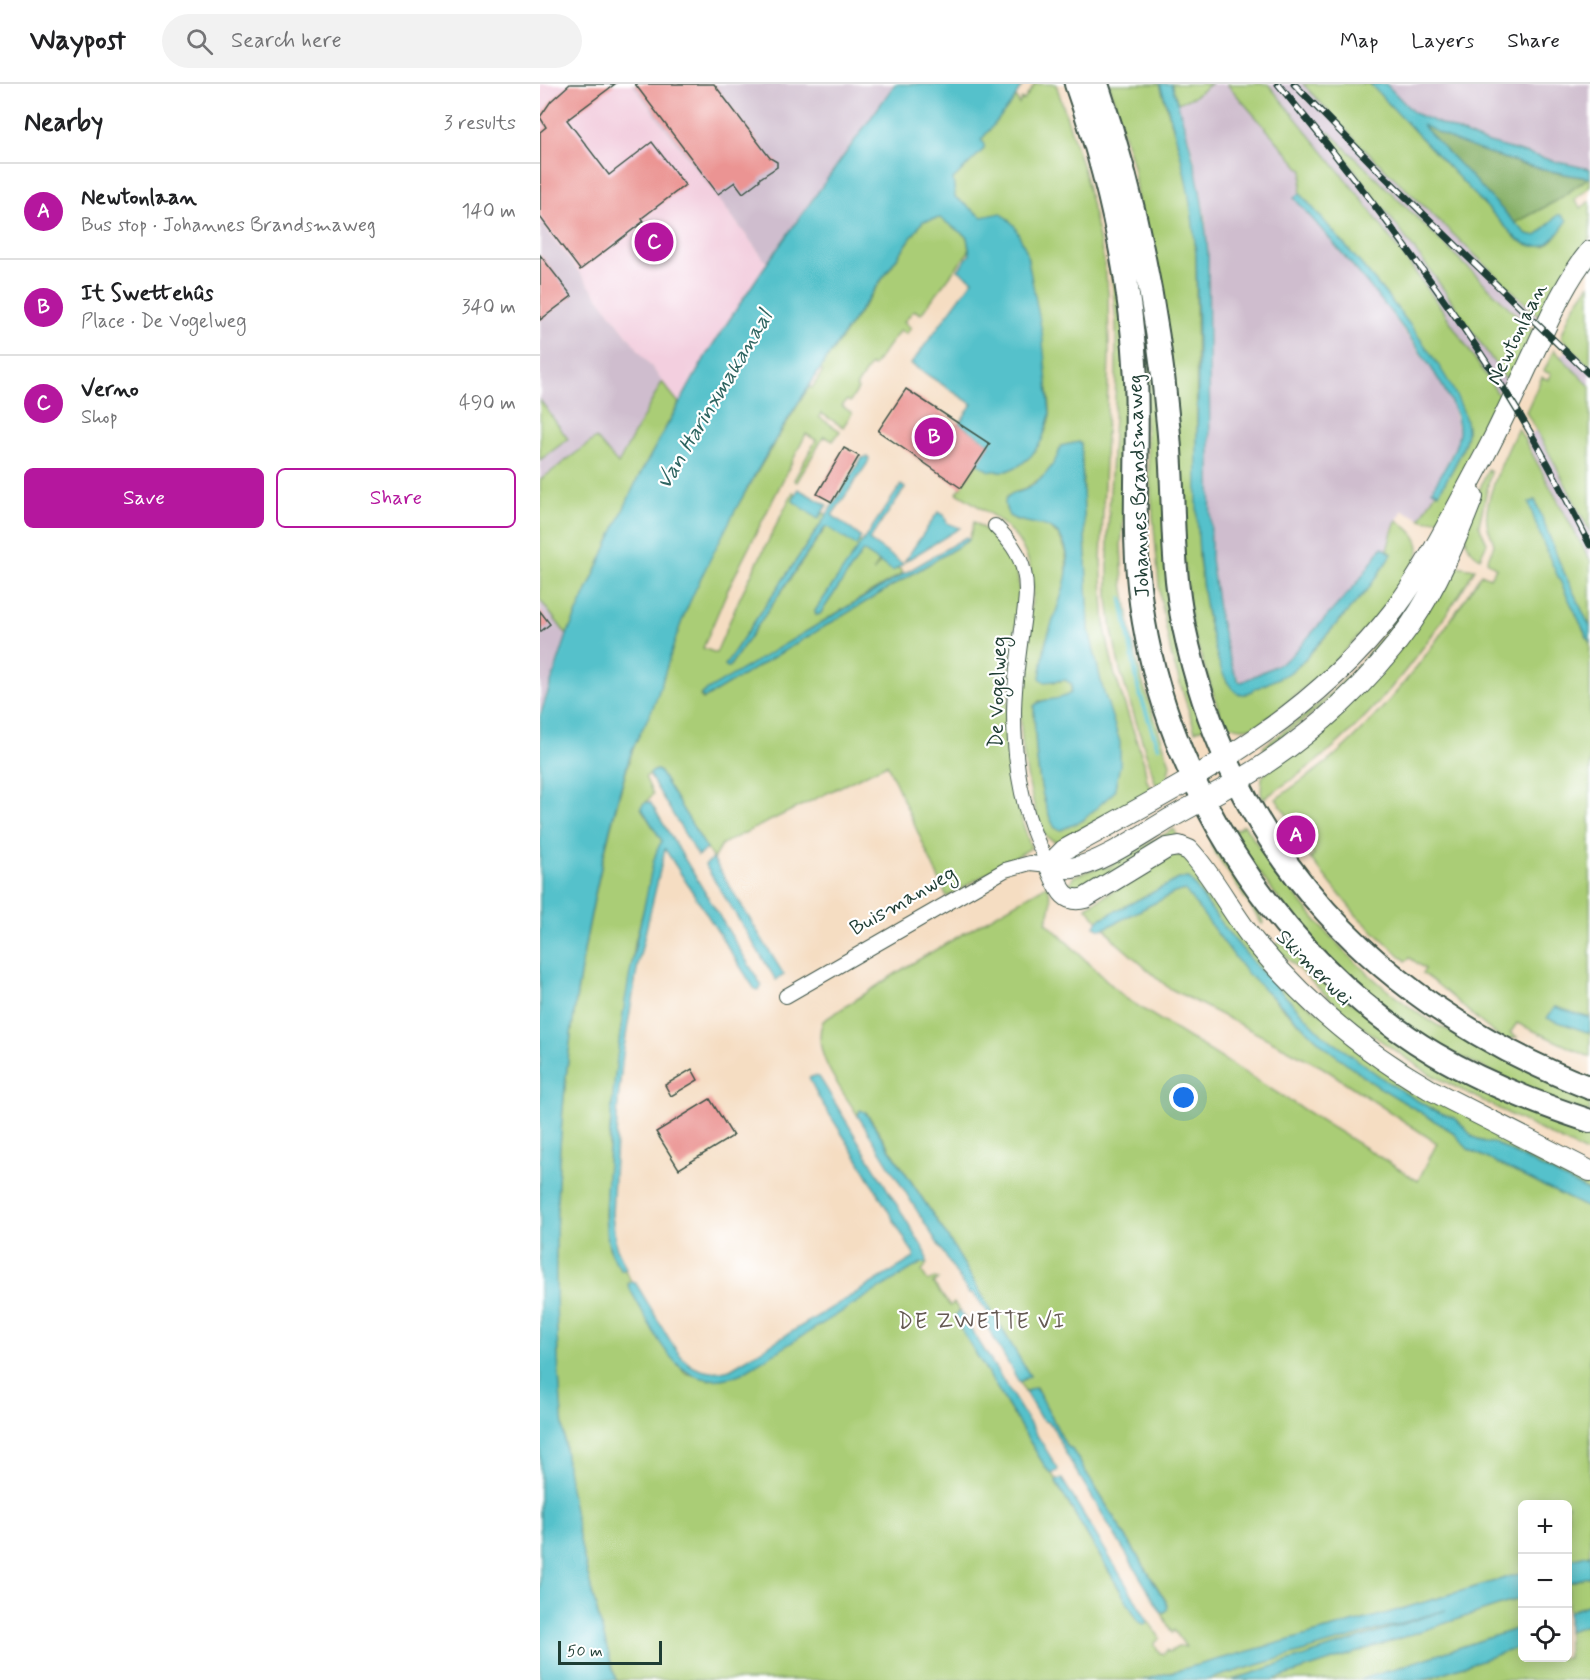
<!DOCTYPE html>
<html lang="en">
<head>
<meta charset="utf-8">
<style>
  :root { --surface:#fff; --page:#f2f2f2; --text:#202124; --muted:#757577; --line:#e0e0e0; --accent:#b5179e }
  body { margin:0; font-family:Mynerve,sans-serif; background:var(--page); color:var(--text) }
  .controls { position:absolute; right:18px; bottom:18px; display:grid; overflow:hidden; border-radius:9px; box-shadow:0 3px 15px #0003 }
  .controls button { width:54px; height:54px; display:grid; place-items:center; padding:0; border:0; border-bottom:2px solid var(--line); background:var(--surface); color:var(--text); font:30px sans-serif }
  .scale { position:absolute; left:18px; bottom:15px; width:104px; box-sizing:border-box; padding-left:6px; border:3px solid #1f3d34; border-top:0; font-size:16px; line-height:21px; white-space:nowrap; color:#1f3d34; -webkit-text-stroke:4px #fff; paint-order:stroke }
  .you { position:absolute; left:644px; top:1014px; width:21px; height:21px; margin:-15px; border:4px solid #fff; border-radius:50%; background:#1a73e8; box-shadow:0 0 0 9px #1a73e833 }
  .badge { display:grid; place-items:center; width:39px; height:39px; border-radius:50%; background:var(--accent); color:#fff; font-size:20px; font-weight:700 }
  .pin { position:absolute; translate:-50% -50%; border:3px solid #fff; box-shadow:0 2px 6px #0006 }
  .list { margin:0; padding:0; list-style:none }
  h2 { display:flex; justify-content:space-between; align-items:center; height:78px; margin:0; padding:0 24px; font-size:26px }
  h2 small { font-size:20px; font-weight:400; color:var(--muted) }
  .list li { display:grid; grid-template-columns:39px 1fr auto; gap:18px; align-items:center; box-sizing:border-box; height:96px; padding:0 24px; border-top:2px solid var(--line) }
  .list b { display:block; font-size:22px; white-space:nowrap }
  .list p { margin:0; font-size:20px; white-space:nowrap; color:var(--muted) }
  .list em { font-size:20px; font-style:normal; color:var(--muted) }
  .actions { display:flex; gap:12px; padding:18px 24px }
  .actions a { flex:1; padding:14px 0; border:2px solid var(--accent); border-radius:9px; text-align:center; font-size:21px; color:var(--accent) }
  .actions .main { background:var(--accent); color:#fff }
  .icon { flex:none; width:33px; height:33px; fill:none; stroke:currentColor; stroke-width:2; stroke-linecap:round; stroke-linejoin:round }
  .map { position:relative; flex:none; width:1050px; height:1596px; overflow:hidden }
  header { display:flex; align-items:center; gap:36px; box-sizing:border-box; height:84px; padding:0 30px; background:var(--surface); border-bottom:2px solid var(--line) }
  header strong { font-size:28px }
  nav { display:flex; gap:33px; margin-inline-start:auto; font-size:21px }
  .search { width:420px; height:54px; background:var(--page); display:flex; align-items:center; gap:15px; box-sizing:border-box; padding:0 21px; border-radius:33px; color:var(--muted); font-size:22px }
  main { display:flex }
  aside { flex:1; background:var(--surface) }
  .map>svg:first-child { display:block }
  .built { fill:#f3cfdf }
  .industrial { fill:#cfbdce }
  .green { fill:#aacd76; stroke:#648555; stroke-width:1.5; fill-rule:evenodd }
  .forest { fill:#87b067; stroke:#53764e; stroke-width:1.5 }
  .water { fill:#54c1cb; stroke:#3a7f80; stroke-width:1.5 }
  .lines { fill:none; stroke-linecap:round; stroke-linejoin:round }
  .stream { stroke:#54c1cb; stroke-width:4.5 }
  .building { fill:#eb9493 }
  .street-casing { stroke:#3f5549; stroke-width:16 }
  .secondary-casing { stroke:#3f5549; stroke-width:22 }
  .primary-casing { stroke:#3f5549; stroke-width:26 }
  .street { stroke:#fff; stroke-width:14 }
  .secondary { stroke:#fff; stroke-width:20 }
  .primary { stroke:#fff; stroke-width:22 }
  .rail-casing { stroke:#1f3d34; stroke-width:7 }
  .rail { stroke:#fff; stroke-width:4.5; stroke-dasharray:14; stroke-linecap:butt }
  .labels { text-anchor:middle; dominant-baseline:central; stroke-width:4.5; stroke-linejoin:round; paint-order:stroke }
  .street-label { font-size:21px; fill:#1f3d34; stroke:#fff }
  .water-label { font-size:22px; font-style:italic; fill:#2f6561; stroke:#fff }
  .neighbourhood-label { font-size:22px; letter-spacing:1.5px; fill:#665b55; stroke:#fff }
</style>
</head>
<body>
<header>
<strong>Waypost</strong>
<div class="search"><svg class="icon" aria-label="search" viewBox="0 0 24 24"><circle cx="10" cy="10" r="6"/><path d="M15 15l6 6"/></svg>Search here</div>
<nav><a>Map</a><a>Layers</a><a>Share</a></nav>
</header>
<main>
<aside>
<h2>Nearby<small>3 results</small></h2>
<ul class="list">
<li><span class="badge">A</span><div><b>Newtonlaan</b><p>Bus stop · Johannes Brandsmaweg</p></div><em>140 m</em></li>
<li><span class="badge">B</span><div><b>It Swettehûs</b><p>Place · De Vogelweg</p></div><em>340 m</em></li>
<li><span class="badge">C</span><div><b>Verno</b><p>Shop</p></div><em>490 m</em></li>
</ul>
<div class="actions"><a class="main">Save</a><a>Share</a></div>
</aside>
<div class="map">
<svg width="1050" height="1596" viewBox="0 0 1050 1596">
  <rect width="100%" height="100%" fill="#fff"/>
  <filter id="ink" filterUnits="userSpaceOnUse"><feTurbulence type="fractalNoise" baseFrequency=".0167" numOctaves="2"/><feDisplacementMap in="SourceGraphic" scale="12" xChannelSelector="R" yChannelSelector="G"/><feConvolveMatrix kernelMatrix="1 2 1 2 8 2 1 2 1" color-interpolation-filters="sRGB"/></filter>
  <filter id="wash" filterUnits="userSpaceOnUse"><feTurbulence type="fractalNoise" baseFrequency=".008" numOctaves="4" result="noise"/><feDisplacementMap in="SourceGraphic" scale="24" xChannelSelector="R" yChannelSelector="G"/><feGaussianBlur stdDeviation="1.35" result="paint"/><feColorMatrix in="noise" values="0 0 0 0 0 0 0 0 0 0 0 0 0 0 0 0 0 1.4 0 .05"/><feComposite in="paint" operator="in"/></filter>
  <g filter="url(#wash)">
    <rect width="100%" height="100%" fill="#f5ddc2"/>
    <path class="built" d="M0,0H92L227,179L168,268L139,319L0,137Z"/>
    <path class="industrial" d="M92,0H355L227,179Z
      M671,0H687L763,87L760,109L754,114L836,210L896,291L910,315L919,347L916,360L893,406L896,408L880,435L863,426L851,446L852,453L847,466L841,463L818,498L784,538L752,571L743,578L702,598L694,588L689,573L679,532L671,475L668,171L666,135L653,68L638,19L654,13Z
      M728,0H763L822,63L997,232L989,241L787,49L895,193L966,296L958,309L902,225L821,114Z
      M846,0H1050V85L1018,78L942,57L874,29Z
      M0,137L139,319L97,396L27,551L0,632Z
      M1029,263L1050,283V302L1020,272Z
      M996,346L1050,448V476L985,354Z"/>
    <path class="green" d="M495,0H516L544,87L563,173L568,208L569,272L561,477L565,545L574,588L604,679L607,697L615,710L521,759C511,757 503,752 500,743C490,707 481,672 481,635C481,592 488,549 493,507C492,452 459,435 417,409L437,379C453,388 468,391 484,378C497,368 507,348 510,331C511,320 507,305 506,294C502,251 494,209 486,166L415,113L413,95L444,65L441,56L476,13L479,20L482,15L484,16ZM539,358L541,360L549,546L562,602L563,717L543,736L521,746L515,744C497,712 495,659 494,623L499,617L523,615L531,609L532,600L526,596L513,598L506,557L527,497L526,467L519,452L508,443L496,439L476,436L466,426L465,418L467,413L473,409L483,406L505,391L516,377L521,362Z
      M569,0H620L641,71L654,136L656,171L657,399L659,476L667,534L679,578L687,598L705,610L749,589L761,580L828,505L852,470L847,466C851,455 851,446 857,436C866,443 878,451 879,464C880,491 803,570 781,590C761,608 740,624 720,640C705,646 695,646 682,636L653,549L593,82Z
      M631,0H671L653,13L638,19Z
      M687,0H728L821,114L902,225L962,316L901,435L887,437L880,435L896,408L899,409C908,392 927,365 927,347C927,336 921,326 916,317C880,241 814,173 760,109L763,87Z
      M763,0H830L978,156L1005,162L1014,155L1027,137L1018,131L997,152L987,150L975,139L1016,117L1048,94H1050V103L1034,116L1041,124L1050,117V154L1020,194L1000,233L822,63Z
      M789,48L993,247L969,300L895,193L787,49Z
      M400,134L427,153L429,167L381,230L374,226L364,238L371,244L366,250L360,246L333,283L330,281L316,303L318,305L310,318L307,316L302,322L312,329L303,343L281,329L279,333L300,347L293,357L284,352L257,398L254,396L276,356L266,350L188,505L163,564L176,569L201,511L253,408L255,410L253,415L279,434L283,428L287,431L185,581L189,583L287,442L315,461L319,457L322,459L275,527L276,531L280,530L323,467L339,477L333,488L340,478L353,487L358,483L363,489L160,612L163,615L165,614L429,456L434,438C454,451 471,464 477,488C483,515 473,552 470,579C464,645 468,701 491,764L407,813L347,680L182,760L173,775L119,687L116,686L105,693L113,710L101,724L122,757L95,858L70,1043L65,1131L66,1147L69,1164L81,1186H85L91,1197L88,1199L139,1282L146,1289L170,1296L381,1179H387L382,1188L388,1197L394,1194L399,1195L393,1199L410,1222L414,1219L420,1227L415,1232L416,1237L506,1384L517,1396L516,1399L599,1538L606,1539L607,1535L620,1554L614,1560L620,1569L623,1570L627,1566L629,1568L640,1562L646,1563L634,1546L632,1549L621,1528H625L626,1517L531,1364L527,1363C516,1343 507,1323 496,1303L485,1308L479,1298L490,1292L407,1152L326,1028H319L318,1032C302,1005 270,969 283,937L366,883L507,801C513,816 512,823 506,838L585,914L878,1097L897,1059L782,983L629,904L576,858L565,844L634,809L645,806L649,808L675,847L737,919L784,962L834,1000L913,1048L928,1065L1050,1125V1470L1028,1476V1420H982V1489L845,1530L603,1596H76C56,1526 37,1457 27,1385C0,1147 22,903 90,674C95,655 107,637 115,618C126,589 133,558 145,529C178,449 224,376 269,303L272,304L283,287L280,285L284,279L383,137Z
      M591,150L666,643L655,647L631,570L620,512L604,327Z
      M573,170L585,243L589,387L581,461L583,499L592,555L603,600L630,680L627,696L622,703L621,699L616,701L580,586L572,546L568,515V448L576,296V240L570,171Z
      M1050,200V283L1021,253L1031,227Z
      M1014,266L1050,302V448L1014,378L986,328L1002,293L1009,296L1011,290L1004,287Z
      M122,298L139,319L97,396L27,551L0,516V396L56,354L78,380Z
      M0,316L28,355L0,376Z
      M978,344L1050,476V543L1020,480L995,416L1015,486L1050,559V934L1015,923L1008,934L1050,949V973L977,939L970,949L977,953L965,957C935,937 912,909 882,889L885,885L870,874L866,877L817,832L770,774L774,771L736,715C755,701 774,689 792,674C852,622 899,556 941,490L950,494L956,484L947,477L954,461C953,453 948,447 947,439C943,415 968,366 978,344Z
      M948,385L951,388L939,441L947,459L940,474C934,470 927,463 926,455C925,441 942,399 948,385Z
      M917,482L935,485C897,549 846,618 790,666C769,684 746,700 723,715L721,709L722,693L757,660L909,485Z
      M883,499C870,520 857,541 842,561C810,602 767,635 725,665L723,663L786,614L821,579Z
      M704,741C758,819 814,891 897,941L1050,1012V1029L1020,1020L898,962L833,916L766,852L690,749Z
      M634,745L637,751L632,754L542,809L532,806L530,799L534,792L563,782L564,784L571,782L574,778Z
      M677,757C693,784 707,812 724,838L722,840L671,762V759Z
      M633,771L645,772L759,916L1050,1096V1108L955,1059H946L933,1053L916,1035L891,1025L850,1000L782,950L716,882L683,842L649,794L639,795L558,836L546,823Z
      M740,858L776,887L810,918L1050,1046V1071L890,990L834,952L805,929L734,862Z
      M1050,1492V1520L1028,1528V1499Z
      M982,1514V1543L820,1596H732Z
      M917,1523L692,1596H666Z
      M1050,1540V1596H883L982,1562V1574H1028V1547Z"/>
    <path class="forest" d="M881,40C893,45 903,52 915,56C957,74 1002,88 1048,94L1016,117L975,139Z"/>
    <path class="water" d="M355,0H483L471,20L441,56L444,59V65L413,95L415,113L442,133L461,129L474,141L486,166L502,248L510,331L502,356L491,372L480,381L467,387H450L437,379L450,360L419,340L432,320L371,280L433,196L418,186L430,170L427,153L400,134L383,137C311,238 238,340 182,452C169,477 156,503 145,529C133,558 126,589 115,618C108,637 95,655 89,675C22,903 0,1147 27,1384C37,1456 56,1526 76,1596H0V632L27,551L80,433L97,396L168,268L223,185Z
      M620,0H631C651,56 664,111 668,171L671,475L679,532L689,573L694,588L699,597L702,598L743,578L752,571L818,498L842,463L852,470L828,505L760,580L749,589L705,610H698C682,597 678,576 673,557C650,467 658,373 658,280C658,244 657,207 656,171C652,112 639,56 620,0Z
      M830,0H846L874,29L942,57L1018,78L1050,85V94C1004,88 959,74 915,57C904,52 893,45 882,41L975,139L987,150L997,152L1018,131H1021L1026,135L1027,137C1012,158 1004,171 978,156Z
      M760,109C796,152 928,295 927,347C926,365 908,393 899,409L892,406C901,390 918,365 919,348C923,302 788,153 754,114Z
      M539,358L541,360L549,546L562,602L580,658V681L574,708L543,736L521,746L515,744C497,712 495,659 494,622C504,612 517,619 531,609L532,600L525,596L504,598L500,594C502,582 503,570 506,558C513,529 541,480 520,452C507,436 485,442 469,432C467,427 463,420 466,415C470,408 477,409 482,407C501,400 516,380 521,362Z
      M327,373L329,375L327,380L292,431L321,453L316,462L286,442L189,583H187L185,581L279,443L322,374Z
      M361,401L365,404L329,456L363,480L353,487L323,467L280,530L276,531L275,527Z
      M258,405L287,421L278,435L253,417Z
      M995,416L1020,480L1050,543V559C1028,513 1004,468 989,419Z
      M398,428L404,431L407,439L420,444L364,478Z
      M426,453L429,456L165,614L162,613L161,610Z
      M116,686L119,687L167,765L158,772L111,694L110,689Z
      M110,718L222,902L217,906L214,904L125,765L98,880L83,970L78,1017L72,1131L76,1162L86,1184L81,1186C72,1174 67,1160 66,1144C64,1119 67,1092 69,1067C73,981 86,897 106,814C110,796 112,772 122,757L101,723L104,719Z
      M173,775L244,891L236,896L165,781Z
      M649,794L683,842L716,882L782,950L850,1000L891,1025L916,1035L933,1053L946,1059H954L1050,1108V1125L928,1065L913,1048L834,1000L784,962L706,888L645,806L634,809L565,844L561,845L555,842L558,836L639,795Z
      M1015,923L1050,934V949L1007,934Z
      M274,992L279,993L283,999L386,1169L387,1179H381L202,1289C139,1316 118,1253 92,1209L88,1201L91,1197L95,1198C104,1213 113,1228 122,1243C139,1272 152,1296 190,1285L374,1174V1171L318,1075L279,1014L269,994Z
      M320,1026L325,1028L407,1152L490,1292L479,1298L447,1242L449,1230L433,1209L429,1210L318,1032Z
      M420,1227L518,1385L517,1387L512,1390L506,1384L416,1237L415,1232Z
      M495,1303C507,1322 516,1343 527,1363L531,1364L626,1518L628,1524L625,1528H621L525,1368L512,1341L501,1335L485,1308Z
      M522,1395L607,1535V1539L604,1540L599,1538L516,1398L517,1396Z
      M1050,1470V1492L1028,1499V1476Z
      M982,1489V1514L732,1596H692L906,1526L666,1596H603L845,1530Z
      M1050,1520V1540L1028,1547V1528Z
      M982,1543V1562L883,1596H820Z"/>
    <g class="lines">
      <path class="stream" d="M582,515L599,607L618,663"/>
    </g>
    <g id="blocks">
      <path class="building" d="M30,0H75L27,36L69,91L112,58L145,101L102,134L104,137L40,186L0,133V48L6,43L0,33L11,17Z
        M95,0H174L230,74L237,78V83L219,95L220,96L203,109L195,98L178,110Z
        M0,171L32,212L0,236Z
        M366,305L450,360L421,404L338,347Z
        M304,364L319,372L292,418L277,410Z
        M0,527L10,540L0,548Z
        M152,985L158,996L131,1012L125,1001Z
        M170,1015L193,1052L139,1085L116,1048Z"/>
    </g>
  </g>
  <g filter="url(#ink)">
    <use href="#blocks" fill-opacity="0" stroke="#3f5549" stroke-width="1.5"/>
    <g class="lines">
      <g class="street-casing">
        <path id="street" d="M455,442C468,455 480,469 484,488C488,504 485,522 483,538C479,568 474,599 474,630C474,682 483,735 509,781
          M246,912L465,786L490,779L509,781"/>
      </g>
      <g class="secondary-casing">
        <path id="secondary" d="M509,781L524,766C648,697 766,641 855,525C889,479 915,426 942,376C962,339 979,300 997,262C1012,229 1027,195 1050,167
          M509,781C518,798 521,821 545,814L627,764L639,762L649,766C673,791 692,830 715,858C764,917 823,967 889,1005L1050,1087
          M509,781C516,782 525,785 532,784C560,780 603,750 629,735C658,718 688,704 716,686C775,648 831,597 871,540C897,502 916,457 933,413"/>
      </g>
      <g class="primary-casing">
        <path id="primary" d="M536,0C570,97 591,192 596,295C599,364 592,433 599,502C618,687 734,874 895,970C944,999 995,1019 1050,1037
          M557,0C594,109 618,225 628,340C635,408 630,476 644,543C691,769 839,921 1050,1004"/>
      </g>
      <use href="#street" class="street"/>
      <use href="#secondary" class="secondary"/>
      <use href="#primary" class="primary"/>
      <g class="rail-casing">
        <path id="rail" d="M738,0C818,97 894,196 962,302C995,353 1023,408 1050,461
          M754,0L839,87L1050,291"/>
      </g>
      <use href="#rail" class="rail"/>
    </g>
  </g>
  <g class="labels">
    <g class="street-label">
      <text transform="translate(977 250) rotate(-64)">Newtonlaan</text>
      <text transform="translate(599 402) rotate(-92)">Johannes Brandsmaweg</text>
      <text transform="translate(458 608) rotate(-88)">De Vogelweg</text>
      <text transform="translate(363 817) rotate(-30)">Buismanweg</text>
      <text transform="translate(774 884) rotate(45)">Skimerwei</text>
    </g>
    <g class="water-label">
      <text transform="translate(175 316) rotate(-59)">Van Harinxmakanaal</text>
    </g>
    <g class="neighbourhood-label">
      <text x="442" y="1238">DE ZWETTE VI</text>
    </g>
  </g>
</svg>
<div class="controls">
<button>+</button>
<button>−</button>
<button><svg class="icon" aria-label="locate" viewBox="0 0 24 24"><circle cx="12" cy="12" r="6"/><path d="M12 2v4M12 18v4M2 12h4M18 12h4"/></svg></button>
</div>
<div class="scale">50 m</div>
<div class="you"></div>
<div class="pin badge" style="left:756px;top:751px">A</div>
<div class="pin badge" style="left:394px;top:353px">B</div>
<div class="pin badge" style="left:114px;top:158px">C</div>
</div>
</main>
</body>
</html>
